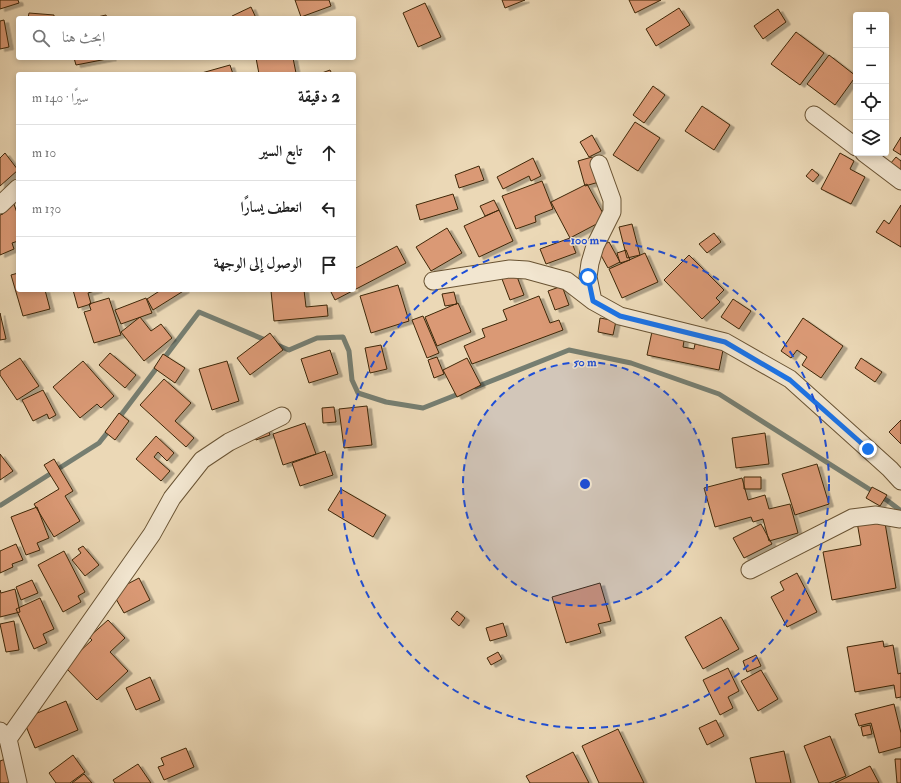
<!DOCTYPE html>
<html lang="ar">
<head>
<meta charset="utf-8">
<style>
  :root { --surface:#fff; --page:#f6f6f6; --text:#222; --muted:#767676; --line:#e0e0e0 }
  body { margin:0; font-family:"IM FELL Double Pica",Amiri,serif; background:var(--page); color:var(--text); direction:rtl }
  .controls { position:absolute; right:12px; top:12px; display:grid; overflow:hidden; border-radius:4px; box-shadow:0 2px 6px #0003 }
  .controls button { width:36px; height:36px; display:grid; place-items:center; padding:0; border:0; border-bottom:1px solid var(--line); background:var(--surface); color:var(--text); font:20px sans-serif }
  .stop { position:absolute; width:12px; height:12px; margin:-9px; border:3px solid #1a73e8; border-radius:50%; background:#fff }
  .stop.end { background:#1a73e8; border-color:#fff; box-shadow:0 1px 4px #0008 }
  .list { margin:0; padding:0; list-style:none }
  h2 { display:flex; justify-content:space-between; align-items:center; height:52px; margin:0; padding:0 16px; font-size:17px }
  h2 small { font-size:13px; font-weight:400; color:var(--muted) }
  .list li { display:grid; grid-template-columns:26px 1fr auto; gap:12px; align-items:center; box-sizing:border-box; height:56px; padding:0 16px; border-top:1px solid var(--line) }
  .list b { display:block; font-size:15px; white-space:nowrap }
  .list em { font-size:13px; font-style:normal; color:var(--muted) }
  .icon { flex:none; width:22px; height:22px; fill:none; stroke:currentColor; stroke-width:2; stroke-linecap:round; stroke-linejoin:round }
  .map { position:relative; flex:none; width:901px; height:783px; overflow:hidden; direction:ltr }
  .search { position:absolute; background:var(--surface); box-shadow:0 2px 6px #0003; left:16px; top:16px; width:340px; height:44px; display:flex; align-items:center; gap:10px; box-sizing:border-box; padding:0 14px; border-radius:4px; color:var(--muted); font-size:15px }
  .panel { position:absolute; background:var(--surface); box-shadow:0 2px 6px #0003; left:16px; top:72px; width:340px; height:220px; border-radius:4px; direction:rtl }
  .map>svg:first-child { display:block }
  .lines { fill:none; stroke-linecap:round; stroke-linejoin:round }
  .stream { stroke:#767e71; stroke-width:5 }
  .building { fill:#da9974; stroke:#3e2707; filter:url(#shadow) }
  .minor-casing { stroke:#695333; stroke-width:19 }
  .minor { stroke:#f2e6d0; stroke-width:17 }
  .route { stroke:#1a73e8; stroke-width:5 }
  .ring { fill:none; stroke:#1d4ed8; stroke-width:2; stroke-dasharray:7 5 }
  .centre { fill:#1d4ed8; stroke:#f2e6d0; stroke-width:2 }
  .ring-label { font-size:12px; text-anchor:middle; font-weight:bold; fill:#1d4ed8; stroke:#f2e6d0; stroke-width:3; stroke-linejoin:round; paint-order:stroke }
</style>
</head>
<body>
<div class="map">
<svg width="901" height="783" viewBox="0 0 901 783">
  <defs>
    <filter id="shadow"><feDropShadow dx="4.5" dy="2.5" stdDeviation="0" flood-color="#0004"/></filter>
  </defs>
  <rect width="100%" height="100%" fill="#ebd8b6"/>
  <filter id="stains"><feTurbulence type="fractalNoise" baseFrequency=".005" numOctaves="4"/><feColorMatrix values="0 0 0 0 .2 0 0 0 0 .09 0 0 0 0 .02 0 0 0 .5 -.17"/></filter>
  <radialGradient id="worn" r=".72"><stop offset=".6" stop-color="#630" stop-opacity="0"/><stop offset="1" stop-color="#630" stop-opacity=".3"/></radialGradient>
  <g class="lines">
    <path class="stream" d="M476,387L569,350L631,363L719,394L888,501L901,511
      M118,419L199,312L289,350L317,338L343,337L349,351L352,380L358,393L386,402L423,408L461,393
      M1,505L99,443L111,428"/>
  </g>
  <path class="building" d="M0,0H18L19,3L0,9Z
    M295,0H329L331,6L301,17Z
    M502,0H525L505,8Z
    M629,0H661L635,13Z
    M425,3L441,37L418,47L403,13Z
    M251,7L256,18H233L232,16Z
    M679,8L690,25L656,46L646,29Z
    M778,9L786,22L763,39L754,26Z
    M29,13L54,15V18H28Z
    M106,15L107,18H93Z
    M4,20L9,47L0,49V21Z
    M796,32L824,53L800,85L771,64Z
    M829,55L856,76L835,105L807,84Z
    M74,58H112L76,65Z
    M256,58H293L296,73L288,74H259Z
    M230,65L233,74H198Z
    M330,70L332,74H319Z
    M653,86L665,95L644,123L633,115Z
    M702,106L730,125L714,150L685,131Z
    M635,122L660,138L638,171L613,155Z
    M592,135L601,151L589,157L580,142Z
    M901,137V155L893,150Z
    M5,153L18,170L0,186V158Z
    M840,153L854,161L850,169L865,177L851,204L821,189Z
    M592,157L599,182L585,186L578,161Z
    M896,157L901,161V175L890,164Z
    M533,158L541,176L531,181L529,176L503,189L497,177Z
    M479,166L484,180L459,188L455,175Z
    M812,169L819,175L813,182L806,176Z
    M542,181L553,209L535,216L536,222L516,229L502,196Z
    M587,184L606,219L570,238L551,202Z
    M453,194L458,209L420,220L416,205Z
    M494,200L499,210L485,216L480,206Z
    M14,204L18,216V241L12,243L14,249L0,255V215L3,214L1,208Z
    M901,205V247L876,232L884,220L889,224Z
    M499,210L513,241L479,257L464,226Z
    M632,224L640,255L627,258L619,227Z
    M447,228L462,253L431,271L416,247Z
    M714,233L721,242L707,253L699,244Z
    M570,238L576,253L546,264L540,249Z
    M609,242L620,262L608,268L597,248Z
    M397,246L406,263L335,300L330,290H354V269Z
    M626,250L630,260L620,263L617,253Z
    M645,253L658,282L622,298L609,269Z
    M689,255L724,290L716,298L720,302L702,319L664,280Z
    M18,273V290H45L50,309L23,316L11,275Z
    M516,274L524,295L510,300L502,279Z
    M398,285L409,321L371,333L360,296Z
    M562,286L569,305L555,310L548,291Z
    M73,290H98L88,293L91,304L78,308Z
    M161,290H185L153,310L147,299Z
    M285,290H304L306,307L327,305L328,316L274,321L271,291Z
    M454,292L457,304L445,306L442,294Z
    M539,296L550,323L559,320L563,330L472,364L464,346L485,337L482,329L507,320L503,310Z
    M109,298L121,335L94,343L84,312L91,310L89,304Z
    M146,298L152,313L121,324L115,310Z
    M733,299L751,311L739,329L721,317Z
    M458,303L471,332L437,346L425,317Z
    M0,313L6,339L0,340Z
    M423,316L439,353L427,358L412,320Z
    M140,317L151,331L161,324L172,338L144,361L121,332Z
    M600,318L616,321L613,335L598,332Z
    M803,318L843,346L821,378L802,365L807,357L797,350L791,358L781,351Z
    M653,327L685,335L683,347L694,349L695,344L723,350L719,370L647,355Z
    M270,333L283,350L250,375L237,358Z
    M381,345L387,369L370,373L365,348Z
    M330,350L338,374L309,383L301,359Z
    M110,353L136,375L125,388L99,365Z
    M163,354L185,368L175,383L154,368Z
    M437,357L444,374L434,378L428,360Z
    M20,358L39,386L17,400L0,375V371Z
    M467,358L481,385L457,397L443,370Z
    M861,358L882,372L875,382L855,368Z
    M83,361L114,396L101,408L97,404L80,418L53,387Z
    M227,361L239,401L212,410L199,369Z
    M164,379L191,403L175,421L194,438L186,447L140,405Z
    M43,390L56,415L49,419L47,414L33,421L22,400Z
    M367,406L372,445L344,448L339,409Z
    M334,407L336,422L323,423L322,408Z
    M119,413L129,421L115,440L105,432Z
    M901,420V444L889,432Z
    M265,422L270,435L256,440L251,427Z
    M305,423L316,454L283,465L273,434Z
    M765,433L769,464L736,468L732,438Z
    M156,436L174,453L167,461L158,452L154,457L170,471L161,481L136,459Z
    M325,451L333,475L300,486L292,463Z
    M0,454L13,471L0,480Z
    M54,459L73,491L65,496L80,521L54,537L34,504L59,489L44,465Z
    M817,464L829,504L795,515L782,474Z
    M744,477H761V489H744Z
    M742,478L748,500L765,495L769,509L790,504L798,533L769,541L763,519L753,522L751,517L715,527L704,488Z
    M872,487L887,495L880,506L866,498Z
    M341,489L386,515L373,537L328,510Z
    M37,507L49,538L37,543L40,550L26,555L11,517Z
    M884,517L896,588L832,600L823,552L861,545L857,522Z
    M761,524L772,544L744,558L733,538Z
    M16,544L23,560L12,564L13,567L0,573V551Z
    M83,546L99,565L85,576L72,560L81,553L78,549Z
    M64,551L85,592L78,596L81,602L63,612L38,565Z
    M797,573L817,612L787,627L771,597L784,590L780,582Z
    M139,578L150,600L124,613L112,592Z
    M32,580L38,593L21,600L16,587Z
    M600,583L611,621L598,624L601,633L566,643L552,597Z
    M15,589L20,612L0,617V590L1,593Z
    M40,598L54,629L43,634L47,643L34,649L16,609Z
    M457,611L465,618L459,626L451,619Z
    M721,617L739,649L703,669L685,637Z
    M108,620L125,638L110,652L128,671L97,700L64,666L92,640L89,637Z
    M14,621L19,650L6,652L0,624Z
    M503,623L507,636L490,641L486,628Z
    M883,641L884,647L893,645L898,674L901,673V697L896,698L894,685L855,692L847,647Z
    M498,652L502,659L491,665L487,658Z
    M756,655L761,666L747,672L743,661Z
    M728,668L739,691L728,697L733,708L720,715L703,680Z
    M761,670L778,699L758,711L741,681Z
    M150,677L160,700L136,710L126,688Z
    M66,701L78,730L35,748L23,719Z
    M894,704L901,733V747L879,753L871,723L859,726L855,714Z
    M716,720L724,736L707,745L699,728Z
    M870,725L872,734L863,736L861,727Z
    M618,729L644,783H599L582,746Z
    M830,736L846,776L829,783H819L804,746Z
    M186,748L194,767L164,780L158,767L164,765L161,758Z
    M784,751L791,783H756L750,758Z
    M573,752L589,783H530L526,776Z
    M73,755L85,772L70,783H56L49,773Z
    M8,758L17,783H0V761Z
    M895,759H901V783H897Z
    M138,764L151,783H115L113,780Z
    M870,766L879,783H835Z
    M84,774L92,783H72Z"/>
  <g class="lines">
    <g class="minor-casing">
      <path id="minor" d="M814,115L856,147
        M864,153L901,181
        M0,205L18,188
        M433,281L510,269L527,270L567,281L593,301L620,316L725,342L790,379L890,469L901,481
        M593,301L588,277L590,263L595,246L612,212V200L599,164
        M750,570L852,518L876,515L899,519
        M0,731L8,739L18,783
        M8,739L152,534L172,498L202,460L229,442L282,416"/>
    </g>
    <use href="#minor" class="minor"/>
  </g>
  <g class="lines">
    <path class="route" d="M588,277L593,301L620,316L725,342L790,380L868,449"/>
  </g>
  <circle cx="585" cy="484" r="122" fill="#1d4ed8" fill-opacity=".12"/>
  <g class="ring">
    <circle cx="585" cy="484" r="122"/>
    <circle cx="585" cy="484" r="244"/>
  </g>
  <circle cx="585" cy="484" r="6" class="centre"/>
  <g class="ring-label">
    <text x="585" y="244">100 m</text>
    <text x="585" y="366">50 m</text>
  </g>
  <rect width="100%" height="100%" filter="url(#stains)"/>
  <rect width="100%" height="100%" fill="url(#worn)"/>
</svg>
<div class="controls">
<button>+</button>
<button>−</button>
<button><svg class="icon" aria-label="locate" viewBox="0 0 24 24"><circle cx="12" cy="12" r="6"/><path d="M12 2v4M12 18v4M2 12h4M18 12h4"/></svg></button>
<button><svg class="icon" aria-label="layers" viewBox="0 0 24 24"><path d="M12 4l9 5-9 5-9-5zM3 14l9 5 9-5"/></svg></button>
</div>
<div class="stop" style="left:588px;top:277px"></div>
<div class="stop end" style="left:868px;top:449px"></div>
<div class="search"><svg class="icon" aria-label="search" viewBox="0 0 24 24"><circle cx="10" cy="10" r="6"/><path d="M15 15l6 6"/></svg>ابحث هنا</div>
<section class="panel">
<h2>2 دقيقة<small>سيرًا · 140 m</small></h2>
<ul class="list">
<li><svg class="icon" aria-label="ahead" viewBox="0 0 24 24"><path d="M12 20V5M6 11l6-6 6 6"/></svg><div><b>تابع السير</b></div><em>10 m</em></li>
<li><svg class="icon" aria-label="left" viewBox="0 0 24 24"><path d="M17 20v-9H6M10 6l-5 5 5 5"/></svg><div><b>انعطف يسارًا</b></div><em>130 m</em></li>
<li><svg class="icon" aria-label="arrive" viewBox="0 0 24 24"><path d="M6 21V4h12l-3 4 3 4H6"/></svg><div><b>الوصول إلى الوجهة</b></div></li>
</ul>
</section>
</div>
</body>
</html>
